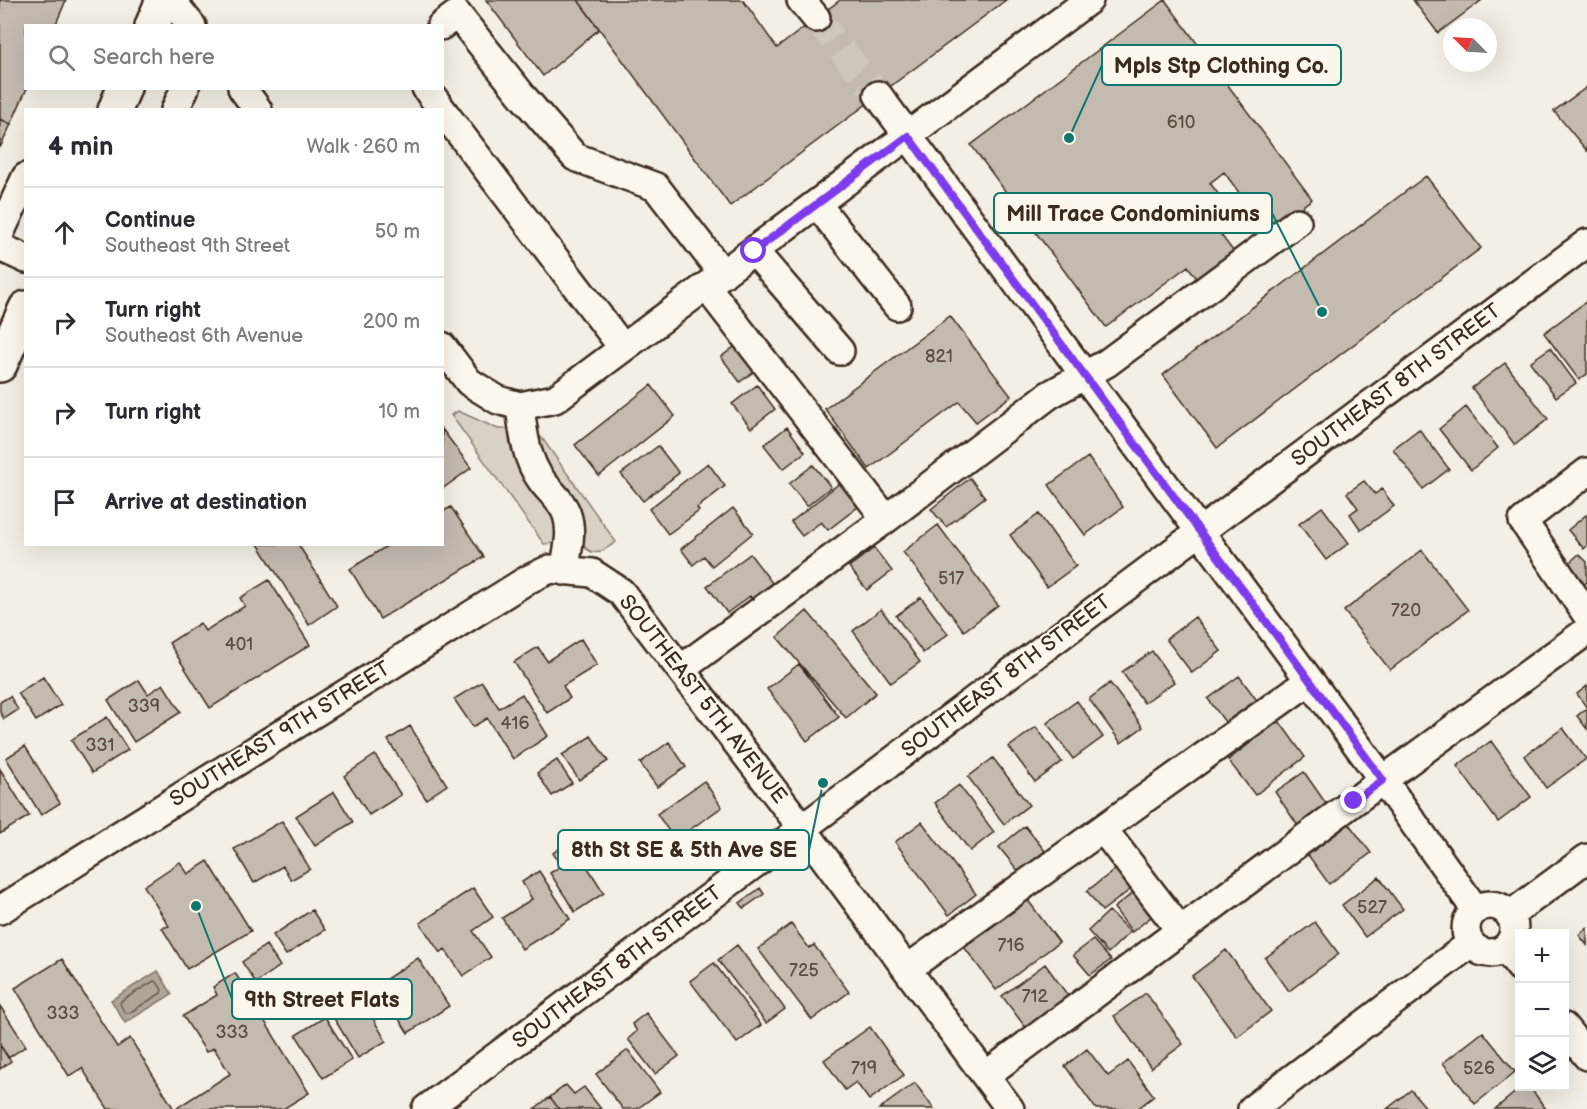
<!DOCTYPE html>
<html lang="en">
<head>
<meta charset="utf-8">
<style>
  :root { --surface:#fff; --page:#f2f2f3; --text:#2b2b33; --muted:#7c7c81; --line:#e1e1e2 }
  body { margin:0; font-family:"Balsamiq Sans",sans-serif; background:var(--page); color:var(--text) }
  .controls { position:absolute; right:18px; bottom:18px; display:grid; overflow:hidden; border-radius:0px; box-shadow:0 6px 24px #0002 }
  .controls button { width:54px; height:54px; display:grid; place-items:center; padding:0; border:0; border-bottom:2px solid var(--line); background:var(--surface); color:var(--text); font:30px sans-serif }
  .compass { position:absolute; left:1443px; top:18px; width:54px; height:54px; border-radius:50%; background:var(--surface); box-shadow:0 6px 24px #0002; rotate:294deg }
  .stop { position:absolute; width:18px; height:18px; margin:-14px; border:4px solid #7c3aed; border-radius:50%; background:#fff }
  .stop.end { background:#7c3aed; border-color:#fff; box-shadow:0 2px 6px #0008 }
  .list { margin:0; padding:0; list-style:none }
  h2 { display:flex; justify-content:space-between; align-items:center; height:78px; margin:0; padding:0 24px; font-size:26px }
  h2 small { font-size:20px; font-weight:400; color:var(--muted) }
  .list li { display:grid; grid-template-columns:39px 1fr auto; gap:18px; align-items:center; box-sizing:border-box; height:90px; padding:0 24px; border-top:2px solid var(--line) }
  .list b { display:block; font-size:22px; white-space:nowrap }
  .list p { margin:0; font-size:20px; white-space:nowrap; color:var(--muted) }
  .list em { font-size:20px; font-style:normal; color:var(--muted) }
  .icon { flex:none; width:33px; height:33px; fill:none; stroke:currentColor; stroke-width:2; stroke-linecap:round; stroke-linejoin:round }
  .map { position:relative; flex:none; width:1587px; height:1109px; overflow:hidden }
  .search { position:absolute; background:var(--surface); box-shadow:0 6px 24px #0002; left:24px; top:24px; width:420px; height:66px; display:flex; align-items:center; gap:15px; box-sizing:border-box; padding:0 21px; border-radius:0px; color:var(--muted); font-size:22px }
  .panel { position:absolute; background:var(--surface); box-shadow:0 6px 24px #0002; left:24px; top:108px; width:420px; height:438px; border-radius:0px }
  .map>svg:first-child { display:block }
  .green { fill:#d8d1c6; stroke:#8a7e72; stroke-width:1.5 }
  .water { fill:#afa69a; stroke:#817468; stroke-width:1.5 }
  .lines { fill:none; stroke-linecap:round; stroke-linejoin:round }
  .shore { stroke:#695c50; stroke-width:1.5 }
  .building { fill:#c3bbb0; stroke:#3b2a1e; stroke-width:1.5 }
  .minor-tunnel { stroke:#cec8bc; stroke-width:27; stroke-dasharray:27 14; stroke-linecap:butt }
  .minor-casing { stroke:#3b2a1e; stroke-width:32 }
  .major-casing { stroke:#3b2a1e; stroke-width:38 }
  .minor { stroke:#fbf7ec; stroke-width:27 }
  .major { stroke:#fbf7ec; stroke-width:33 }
  .route { stroke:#7c3aed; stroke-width:8 }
  .labels { text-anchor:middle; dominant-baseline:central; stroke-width:4.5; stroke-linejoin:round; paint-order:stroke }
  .number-label { font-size:18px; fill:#5d4e42 }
  .street-label { font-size:21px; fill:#3b2a1e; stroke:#fbf7ec }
  .leader { fill:none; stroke:#0f766e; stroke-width:2 }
  .callout-dot { fill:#0f766e; stroke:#fbf7ec; stroke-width:2 }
  .callout { fill:#fbf7ec; stroke:#0f766e; stroke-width:2 }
  .callout-label { font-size:22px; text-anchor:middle; font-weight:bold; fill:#3b2a1e }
</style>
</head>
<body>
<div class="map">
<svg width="1587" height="1109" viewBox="0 0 1587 1109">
  <rect width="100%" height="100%" fill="#f3efe4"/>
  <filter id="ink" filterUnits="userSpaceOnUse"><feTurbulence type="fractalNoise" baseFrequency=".0167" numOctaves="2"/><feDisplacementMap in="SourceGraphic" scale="12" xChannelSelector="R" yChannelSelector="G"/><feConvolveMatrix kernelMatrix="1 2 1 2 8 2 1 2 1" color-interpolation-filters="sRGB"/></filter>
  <g filter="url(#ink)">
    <path class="green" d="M458,411L498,429H512L546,498L561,531L554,543L544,544L451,415Z
      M535,434L542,438L616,542C602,552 592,560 580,541L535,455Z"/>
    <path class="water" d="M158,971L172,994L125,1023L111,1000Z"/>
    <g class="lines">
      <path class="shore" d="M154,981L157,982L162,990L161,993L129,1013H125L120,1004L121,1001Z"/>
    </g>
    <path class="building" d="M0,0H66L55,26H26L27,88L11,124L0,119Z
      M486,0H578L599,29L543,76Z
      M578,0H743L777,48L840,0H1006L730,206Z
      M1165,0L1312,199L1268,232L1224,172L1210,183L1219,195L1201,208L1236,255L1200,283L1188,266L1106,327L971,145Z
      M1413,0H1482L1438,33Z
      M1587,87V151L1554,111Z
      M0,119L11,124L0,148Z
      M1426,176L1481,248L1217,448L1163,375Z
      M1587,301V374L1579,380L1544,333Z
      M950,316L1011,396L976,422L959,402L869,469L825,409Z
      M738,344L757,369L740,382L721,357Z
      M1550,348L1576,383L1556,397L1530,362Z
      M1505,363L1548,419L1515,445L1472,388Z
      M651,385L675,416L599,476L575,445Z
      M757,385L775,409L751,428L732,404Z
      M1466,407L1498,448L1471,470L1439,429Z
      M787,427L805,452L783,469L764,445Z
      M442,429L471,468L442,489Z
      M1419,429L1449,469L1423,489L1393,449Z
      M658,446L679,473L643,501L621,474Z
      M1088,457L1123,507L1085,535L1049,485Z
      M708,463L725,486L697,508L699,511L668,534L649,509Z
      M813,465L831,487L807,506L789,484Z
      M970,478L985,497L946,527L931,509Z
      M1364,481L1375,494L1382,489L1394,506L1361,530L1350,514L1358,508L1347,493Z
      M841,482L859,506L828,530L821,522L802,536L791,522Z
      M451,507L484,557L380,619L350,569L390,544H442V512Z
      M1322,507L1349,543L1326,560L1299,524Z
      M733,508L753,533L712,566L704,556L693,565L681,549Z
      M1039,514L1076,566L1047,587L1010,535Z
      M1586,515L1587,517V546L1584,549L1568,530Z
      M938,525L998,605L964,631L903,552Z
      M258,544H298L337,606L309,625Z
      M874,548L892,571L867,590L849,567Z
      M1422,550L1468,610L1390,670L1344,611Z
      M750,554L773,584L752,599L750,596L727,613L707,586Z
      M1579,554L1587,562V582L1580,589L1562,569Z
      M269,580L310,645L210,708L169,643L200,623L205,631L245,606L240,598Z
      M921,597L948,634L923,653L896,616Z
      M881,609L920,662L891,683L853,631Z
      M807,611L876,693L846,718L777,637Z
      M1195,617L1221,651L1192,673L1166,639Z
      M581,639L597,665L563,686L570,698L547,713L514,662L538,647L547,661Z
      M1152,651L1174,682L1144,703L1122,672Z
      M799,664L839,717L807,741L767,689Z
      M1239,676L1259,703L1228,726L1208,699Z
      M43,677L61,705L36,721L18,693Z
      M139,680L148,694L163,684L181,712L134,742L108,700Z
      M482,682L499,708L522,694L548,736L513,759L487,718L473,727L454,699Z
      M1110,683L1143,727L1121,743L1089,699Z
      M1587,686V708L1577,694Z
      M10,696L18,710L4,719L0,712V702Z
      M1077,701L1103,737L1073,759L1047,723Z
      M1587,708V729L1577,716Z
      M107,717L128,750L92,773L71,740Z
      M1279,721L1305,757L1255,795L1228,760Z
      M410,726L447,785L426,799L388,740Z
      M1036,727L1062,762L1035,782L1009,747Z
      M1563,728L1586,759L1546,788L1524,756Z
      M591,736L608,761L579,780L562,755Z
      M1491,741L1531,797L1498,822L1457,766Z
      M669,742L686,767L657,787L640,763Z
      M25,746L60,803L41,815L6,758Z
      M375,755L401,795L369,815L344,776Z
      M993,758L1029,805L1004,824L968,777Z
      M557,760L572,783L552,796L537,773Z
      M0,769L29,816L0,834Z
      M1304,772L1327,805L1298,826L1275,792Z
      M704,781L722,807L675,840L657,814Z
      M959,785L994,832L970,851L935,803Z
      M334,792L353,822L315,846L296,816Z
      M282,821L310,869L291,880L283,866L254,883L234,849Z
      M922,822L976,894L949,915L895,842Z
      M1349,824L1371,853L1329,884L1308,855Z
      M1025,826L1045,851L1019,872L999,847Z
      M571,841L604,893L575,912L550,873L561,866L553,853Z
      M208,861L251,931L187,969L162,928L169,926L144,886L180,862L188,874Z
      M1116,869L1131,889L1102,911L1087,891Z
      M539,871L570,919L522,949L502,918L532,899L522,882Z
      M1379,877L1403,909L1365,937L1342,905Z
      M473,888L493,917L473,931L491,957L463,976L445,949L440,953L420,923Z
      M760,888L764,894L744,908L740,903Z
      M1134,892L1152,916L1132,932L1114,908Z
      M1027,899L1059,942L996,990L964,947Z
      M312,910L325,930L286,955L273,935Z
      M1109,911L1130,932L1108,953L1088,931Z
      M1315,922L1339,954L1289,991L1265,958Z
      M791,924L809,948L814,945L849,992L812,1020L758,949Z
      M1587,928V945L1579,935Z
      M1093,940L1111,960L1090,975L1073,955Z
      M266,945L280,966L256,983L242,962Z
      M737,945L785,1009L766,1023L718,960Z
      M1226,950L1271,1011L1237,1037L1192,976Z
      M418,958L449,1006L408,1033L377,985Z
      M62,959L117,1047L130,1038L174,1109H108L82,1068L69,1076L15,988Z
      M714,963L761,1025L737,1043L690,981Z
      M1045,964L1069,997L1026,1028L1002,996Z
      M235,973L309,1093L283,1109H175L230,1074L214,1048L206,1052L183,1016L217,995L213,987Z
      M1146,993L1183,1044L1151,1068L1114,1016Z
      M361,998L386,1041L358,1058L332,1015Z
      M0,1006L26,1046L8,1058L0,1045Z
      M646,1013L679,1056L655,1074L628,1039L637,1031L632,1024Z
      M325,1017L352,1060L323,1078L296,1035Z
      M870,1027L904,1075L869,1100L856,1082L845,1090L824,1060Z
      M1483,1032L1515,1072L1475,1104L1443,1063Z
      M0,1045L11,1061L0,1069Z
      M1087,1049L1108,1076L1128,1061L1154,1096L1137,1109H1096L1065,1066Z
      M628,1050L660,1092L637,1109H623L596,1074Z
      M915,1083L934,1109H879Z
      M566,1085L574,1094L584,1087L601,1109H559L550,1097Z
      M1523,1086H1529L1546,1109H1495Z
      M1411,1090L1427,1109H1387Z
      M550,1097L559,1109H534Z"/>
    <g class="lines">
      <path class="minor-tunnel" d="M816,18L878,95"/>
      <g class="minor-casing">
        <path id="minor" d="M171,0L192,26
          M801,0L816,18
          M441,26L457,14L524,98L575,157L656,187L723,274
          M242,88L258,110
          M426,88L442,110
          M878,95L1383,780L1475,909
          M175,110L185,88
          M442,110L623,348
          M817,204L897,306
          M0,233L26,177
          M0,247L26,259
          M754,251L840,351
          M706,286L886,519
          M442,346L469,382L498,400L520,406L555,399L1089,0
          M520,406C523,432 526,460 542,481C550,492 563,502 567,515C573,533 567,553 564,571
          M1587,472L1523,521L1587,615
          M681,669L886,519L1049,395L1107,363L1297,222
          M1103,829L1180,930
          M1466 929a24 24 0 1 1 48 0a24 24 0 1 1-48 0Z
          M0,910L527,580L550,569L592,573L621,592L803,829L1010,1109
          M1510,915L1587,858
          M1505,948L1520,967
          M907,969L1309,681
          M1564,1027L1587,1056
          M986,1075L1383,780L1587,631
          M426,1109L1587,243
          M1252,1109L1470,944"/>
      </g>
      <g class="major-casing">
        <path id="major" d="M152,26L163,0
          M115,110L124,88
          M0,365L26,308"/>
      </g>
      <use href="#minor" class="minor"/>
      <use href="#major" class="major"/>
    </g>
  </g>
  <g class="lines" filter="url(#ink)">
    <path class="route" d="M754,251L908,136L1383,780L1354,801"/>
  </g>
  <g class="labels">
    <g class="number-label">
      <text x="1181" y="122">610</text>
      <text x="939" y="356">821</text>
      <text x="951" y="578">517</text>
      <text x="1406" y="610">720</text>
      <text x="239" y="644">401</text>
      <text x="144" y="706">339</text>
      <text x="515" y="723">416</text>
      <text x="100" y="745">331</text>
      <text x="1372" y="907">527</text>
      <text x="1011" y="945">716</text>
      <text x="804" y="970">725</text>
      <text x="1035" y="996">712</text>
      <text x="63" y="1013">333</text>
      <text x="232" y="1032">333</text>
      <text x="864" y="1068">719</text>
      <text x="1479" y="1068">526</text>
    </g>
    <g class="street-label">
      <text transform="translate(1396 385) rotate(-37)">SOUTHEAST 8TH STREET</text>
      <text transform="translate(1006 676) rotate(-37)">SOUTHEAST 8TH STREET</text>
      <text transform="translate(703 699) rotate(52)">SOUTHEAST 5TH AVENUE</text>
      <text transform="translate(280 734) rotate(-32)">SOUTHEAST 9TH STREET</text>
      <text transform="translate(617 967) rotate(-37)">SOUTHEAST 8TH STREET</text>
    </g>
  </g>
  <path class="leader" d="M1069 138L1102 65M1322 312L1272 213M823 783L809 850M196 906L232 999"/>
  <g class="callout-dot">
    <circle cx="1069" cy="138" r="6"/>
    <circle cx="1322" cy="312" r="6"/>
    <circle cx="823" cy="783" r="6"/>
    <circle cx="196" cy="906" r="6"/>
  </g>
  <g class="callout">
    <rect x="1102" y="45" width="239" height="40" rx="6"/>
    <rect x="994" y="193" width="278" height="40" rx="6"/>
    <rect x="558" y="830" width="251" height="40" rx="6"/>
    <rect x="232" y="979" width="180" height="40" rx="6"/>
  </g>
  <g class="callout-label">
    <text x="1221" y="73">Mpls Stp Clothing Co.</text>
    <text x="1133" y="221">Mill Trace Condominiums</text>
    <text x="684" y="857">8th St SE &amp; 5th Ave SE</text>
    <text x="322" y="1007">9th Street Flats</text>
  </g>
</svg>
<div class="controls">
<button>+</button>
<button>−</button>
<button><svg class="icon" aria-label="layers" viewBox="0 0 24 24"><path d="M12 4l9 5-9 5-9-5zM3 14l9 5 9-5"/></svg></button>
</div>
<svg class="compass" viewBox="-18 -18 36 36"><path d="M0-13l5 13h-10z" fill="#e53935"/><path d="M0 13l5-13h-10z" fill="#7c7c81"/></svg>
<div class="stop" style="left:754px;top:251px"></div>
<div class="stop end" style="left:1354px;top:801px"></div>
<div class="search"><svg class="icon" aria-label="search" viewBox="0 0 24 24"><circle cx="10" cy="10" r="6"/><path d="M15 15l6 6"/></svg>Search here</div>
<section class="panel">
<h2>4 min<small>Walk · 260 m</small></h2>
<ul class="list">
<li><svg class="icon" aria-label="ahead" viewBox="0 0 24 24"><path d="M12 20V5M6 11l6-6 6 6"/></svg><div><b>Continue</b><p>Southeast 9th Street</p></div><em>50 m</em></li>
<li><svg class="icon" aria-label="right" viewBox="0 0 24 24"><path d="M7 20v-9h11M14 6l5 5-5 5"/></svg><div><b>Turn right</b><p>Southeast 6th Avenue</p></div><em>200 m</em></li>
<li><svg class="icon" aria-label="right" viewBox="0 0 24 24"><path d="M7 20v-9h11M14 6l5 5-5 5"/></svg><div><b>Turn right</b></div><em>10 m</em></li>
<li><svg class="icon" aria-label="arrive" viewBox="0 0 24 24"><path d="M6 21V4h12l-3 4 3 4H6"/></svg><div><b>Arrive at destination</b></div></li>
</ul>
</section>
</div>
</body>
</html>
